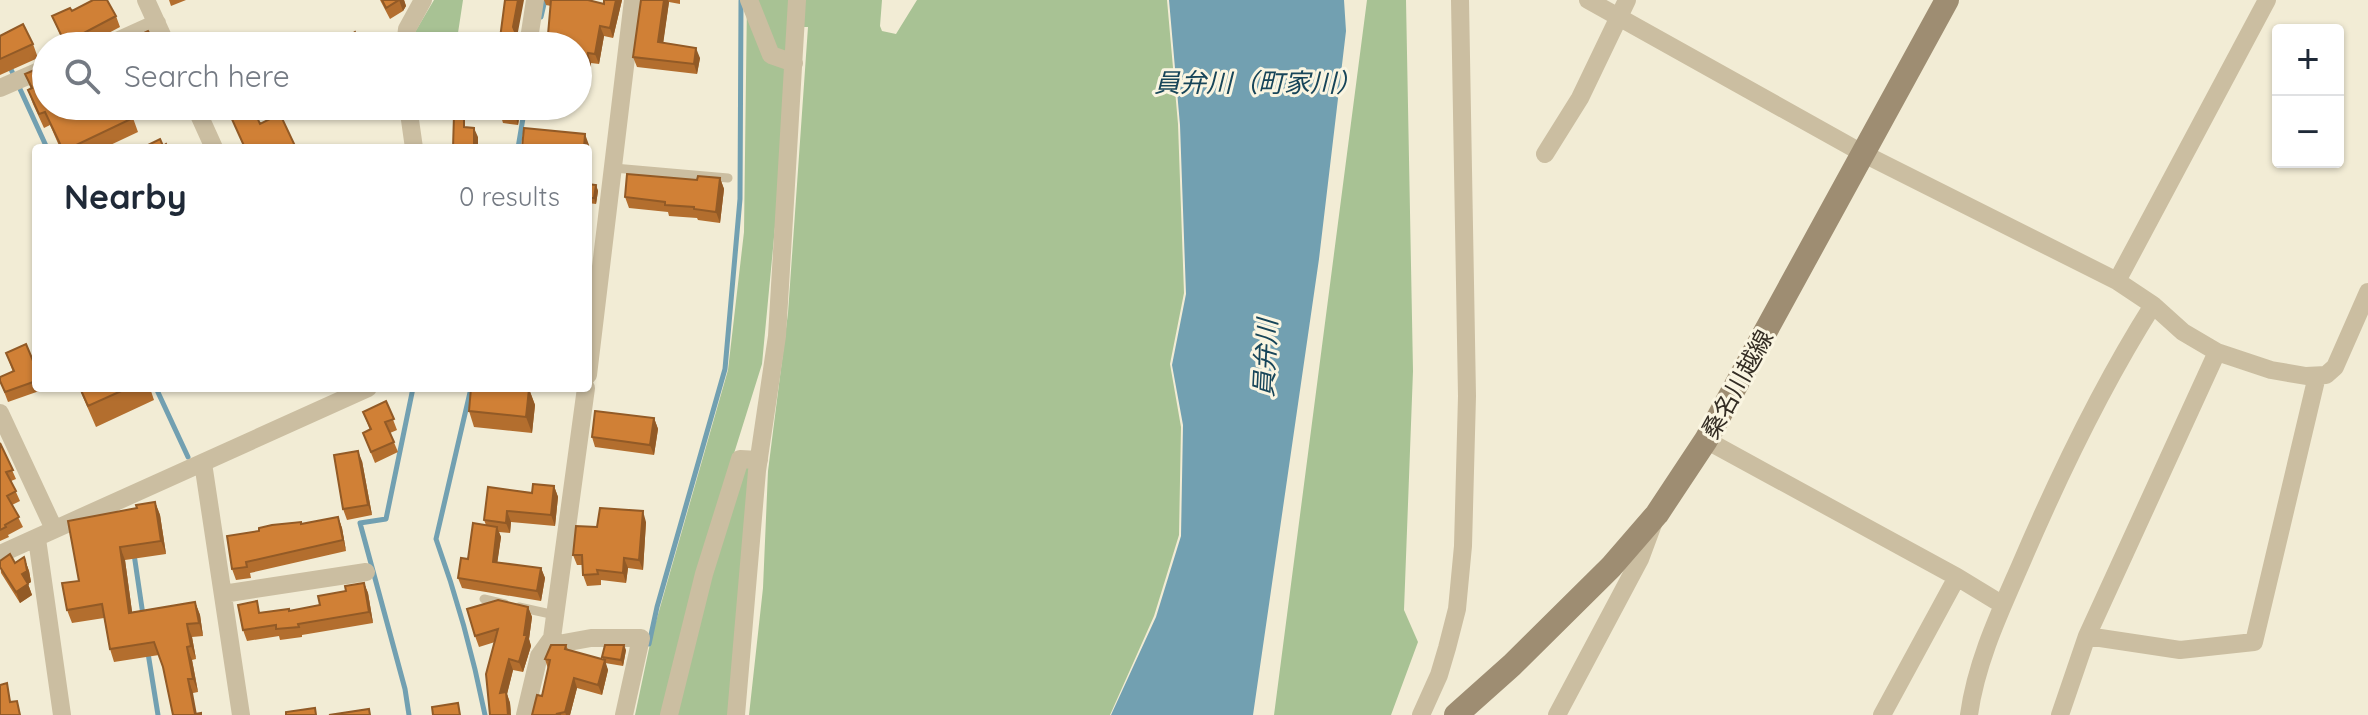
<!DOCTYPE html>
<html lang="en">
<head>
<meta charset="utf-8">
<style>
  :root { --surface:#fff; --page:#f2f2f3; --text:#1f2937; --muted:#747a83; --line:#e0e1e3 }
  body { margin:0; font-family:Quicksand,"Noto Sans JP",sans-serif; background:var(--page); color:var(--text) }
  .controls { position:absolute; right:24px; top:24px; display:grid; overflow:hidden; border-radius:8px; box-shadow:0 2px 6px #0004 }
  .controls button { width:72px; height:72px; display:grid; place-items:center; padding:0; border:0; border-bottom:2px solid var(--line); background:var(--surface); color:var(--text); font:40px sans-serif }
  .list { margin:0; padding:0; list-style:none }
  h2 { display:flex; justify-content:space-between; align-items:center; height:104px; margin:0; padding:0 32px; font-size:34px }
  h2 small { font-size:26px; font-weight:400; color:var(--muted) }
  .icon { flex:none; width:44px; height:44px; fill:none; stroke:currentColor; stroke-width:2; stroke-linecap:round; stroke-linejoin:round }
  .map { position:relative; flex:none; width:2368px; height:715px; overflow:hidden }
  .search { position:absolute; background:var(--surface); box-shadow:0 2px 6px #0004; left:32px; top:32px; width:560px; height:88px; display:flex; align-items:center; gap:20px; box-sizing:border-box; padding:0 28px; border-radius:44px; color:var(--muted); font-size:30px }
  .panel { position:absolute; background:var(--surface); box-shadow:0 2px 6px #0004; left:32px; top:144px; width:560px; height:248px; border-radius:8px }
  .map>svg:first-child { display:block }
  .green { fill:#a8c294 }
  .water { fill:#72a0b1 }
  .lines { fill:none; stroke-linecap:round; stroke-linejoin:round }
  .stream { stroke:#72a0b1; stroke-width:5 }
  .lane { stroke:#cbbea1; stroke-width:9 }
  .street { stroke:#cbbea1; stroke-width:18 }
  .secondary { stroke:#9e8d72; stroke-width:24 }
  .wall { fill:#b36e2e }
  .shaded-wall { fill:#925a26 }
  .building { fill:#d08036; stroke:#925a26; stroke-width:2 }
  .labels { text-anchor:middle; dominant-baseline:central; stroke-width:6; stroke-linejoin:round; paint-order:stroke }
  .street-label { font-size:24px; fill:#342d24; stroke:#faf5e1 }
  .water-label { font-size:26px; font-style:italic; fill:#174559; stroke:#faf5e1 }
</style>
</head>
<body>
<div class="map">
<svg width="2368" height="715" viewBox="0 0 2368 715">
  <rect width="100%" height="100%" fill="#f2ecd5"/>
  <path class="green" d="M434,0H463L456,46H412L415,32Z
    M747,0H882L880,26L882,31L896,34L917,0H1167L1178,124L1184,293L1170,364L1181,427L1179,535L1154,616L1110,715H749L763,588L768,471L788,313L808,27H794L762,364L726,479L663,715H635L651,639L728,370L744,232Z
    M1367,0H1406L1413,371L1404,610L1418,642L1391,715H1274Z
    M742,464H754L728,715H676L701,604Z"/>
  <path class="water" d="M1169,0H1344L1346,31L1319,259L1253,715H1111L1156,617L1181,536L1183,425L1172,365L1186,294L1180,125Z"/>
  <g class="lines">
    <path class="stream" d="M541,17L545,0
      M9,65L47,148
      M518,148L525,106
      M156,388L188,457
      M471,388L436,539C457,597 473,655 485,715
      M134,554L143,615
      M649,644L657,607L725,369L740,199L741,1
      M148,653L158,715
      M409,715L405,689L360,523L386,519L413,388"/>
    <path class="lane" d="M614,168L728,178
      M484,599L505,604
      M519,607L555,615"/>
    <path class="street" d="M146,0L167,46
      M749,0L771,55L794,63
      M1588,0L1864,154L2117,281L2153,305L2183,332L2217,352L2271,370L2306,376L2326,375L2335,367L2368,292
      M529,39L535,0
      M106,46L157,23
      M405,46L407,29L423,0
      M0,88L46,68
      M195,106L214,148
      M408,106L414,148
      M1545,154L1580,98L1627,0
      M2117,281L2267,0
      M588,375L633,0
      M0,413L54,529
      M1706,440L1957,577L2003,605
      M203,463L241,715
      M37,539L62,715
      M0,554L368,388
      M223,594L366,572
      M2087,636L2180,650L2254,642L2317,376
      M552,638L558,644L591,638H641L624,715
      M525,715L539,656L552,638L586,388
      M669,715L704,574L740,459L759,460
      M736,715L757,471L777,336L797,0
      M1421,715L1439,675L1447,648L1457,609L1463,546L1467,396L1460,0
      M1557,715L1640,559L1653,524
      M1882,715L1957,577
      M1969,715C1976,663 1999,614 2020,566C2058,477 2101,387 2153,305
      M2060,715L2087,636L2217,352"/>
    <path class="secondary" d="M1456,715L1512,665L1611,567L1657,514L1706,440L1947,0"/>
  </g>
  <path class="wall" d="M169,0H186L171,6Z
    M380,0H404L406,6L403,11L390,19Z
    M544,0H588L604,4V0H622L613,38L604,36L599,64L591,63L589,83L578,81V46L551,6L546,5Z
    M641,0H680V4L669,2L663,42L700,58L697,74L637,67L633,57Z
    M52,16H116L120,27L84,46H65Z
    M0,36L33,44L38,58L0,75Z
    M25,74L46,81L102,107L133,118L138,132L104,148H60L50,125L44,128L33,104L28,90L31,89Z
    M521,106L518,125L503,123L500,113Z
    M720,178L724,189L720,223L698,220L697,218L669,216L668,212L629,208L625,197L697,180Z
    M588,184L596,185L598,191L596,204L588,203Z
    M6,353L36,368V388H44L45,389L8,402L0,381L13,372Z
    M79,388H150L154,400L96,427Z
    M529,389L535,405L532,433L474,427L469,411Z
    M386,401L397,430L390,433L398,452L375,463L363,433L370,430L363,412Z
    M654,418L658,429L654,455L595,447L592,437Z
    M0,443L16,479L11,481L20,501L12,505L23,527L8,535L9,537L0,541Z
    M362,461L372,515L347,520L343,509Z
    M554,486L558,497L555,526L511,522L510,533L499,532L501,537L497,563L541,568L545,578L541,601L462,588L458,578L486,525L484,520L532,493Z
    M155,502L160,515L166,554L125,560L132,612L195,602L200,615L203,636L192,637L196,659L192,660L198,692L193,693L173,715L163,667L159,655L114,662L110,649L104,618L72,623L67,610L79,581L137,508Z
    M338,517L342,528L346,551L250,573L251,578L236,580L232,569L302,524Z
    M646,522L643,570L628,568L626,583L601,580V585L587,586L583,575L582,565H577L573,555L597,527Z
    M25,560L29,571L31,582L28,584L32,595L20,603L1,573L0,561L15,563Z
    M364,583L368,593L373,623L302,635V637L280,640L279,636L247,641L243,630L261,612L290,611L320,605Z
    M528,607L532,617L529,639L531,646L523,672L513,670L507,694L510,703L511,715L495,642L479,647L475,636Z
    M566,645L568,650L604,660L602,657L626,650L623,666L605,663L608,670L602,695L577,688L570,715H532L542,696L548,669L545,659Z"/>
  <path class="shaded-wall" d="M399,0H404L406,6L403,11Z
    M518,0H524L517,37L513,27Z
    M616,0H622L613,38L610,28Z
    M664,0H668L669,2L662,52L658,42Z
    M600,26L604,36L599,64L595,54Z
    M696,48L700,58L697,74L694,64Z
    M588,53L591,63L589,83L585,73Z
    M516,106H521L518,125L515,115Z
    M474,128L478,137V148H474Z
    M585,134L589,145L588,156V148H584Z
    M720,178L724,189L720,223L716,212Z
    M596,185L598,191L596,204L594,198Z
    M529,389L535,405L532,433L526,417Z
    M654,418L658,429L654,455L650,445Z
    M358,451L362,461L372,515L368,505Z
    M554,486L558,497L555,526L551,515Z
    M155,502L160,515L166,554L161,541Z
    M507,511L511,522L510,533L506,523Z
    M643,511L646,522L643,570L639,560Z
    M338,517L342,528L346,551L343,540Z
    M497,527L501,537L496,572L493,562Z
    M120,547L125,560L134,626L129,613Z
    M624,558L628,568L626,583L623,573Z
    M25,560L29,571L31,582L26,585L22,574Z
    M541,568L545,578L541,601L537,591Z
    M364,583L368,593L373,623L369,612Z
    M28,584L32,595L20,603L16,592Z
    M195,602L200,615L203,636L199,623Z
    M528,607L532,617L529,639L531,646L523,672L519,662Z
    M187,624L192,637L196,659L191,646Z
    M624,645L626,650L623,666L621,660Z
    M187,647L192,660L198,692L193,679Z
    M509,659L513,670L507,694L510,703L511,715H508L500,693Z
    M605,660L608,670L602,695L598,685Z
    M574,678L577,688L570,715H566L565,712Z
    M188,679L193,693L197,715H195Z"/>
  <path class="building" d="M93,0H107L116,16L65,43L52,16L70,8L72,11Z
    M382,0H399L386,8Z
    M505,0H518L513,27L518,39V44L530,46H499Z
    M551,0H588L604,4V0H616L610,28L600,26L595,54L588,53L585,73L578,72V46H547Z
    M641,0H664L658,42L696,48L694,64L633,57Z
    M23,24L33,44L0,59V36Z
    M148,31L156,46H132L129,40Z
    M355,32L363,46H341L339,43Z
    M39,68L46,81V106H101L102,107L104,106H128L133,118L70,148H62L45,112L39,114L28,90L32,88L25,74Z
    M226,106H252L260,124L280,114L296,148H245Z
    M501,106H516L515,115L500,113Z
    M454,115H464V127L474,128V148H453Z
    M524,128L585,134L584,148H522Z
    M160,139L163,146L166,144L168,148H142Z
    M627,174L697,180L698,176L720,178L716,212L694,209V207L665,205V202L625,197Z
    M588,184L596,185L594,198H588Z
    M26,344L36,368V381L5,392L0,381V377L14,371L6,353Z
    M80,388H128L88,406Z
    M471,388L529,389L526,417L469,411Z
    M386,401L394,419L385,422L394,442L371,452L363,433L371,429L363,412Z
    M595,411L654,418L650,445L592,437Z
    M0,443L13,470L6,472L16,491L7,496L19,517L5,525L6,527L0,530Z
    M358,451L368,505L343,509L334,455Z
    M533,484L554,486L551,515L507,511L506,523L484,520L488,487L532,493Z
    M155,502L161,541L120,547L129,613L195,602L199,623L187,624L191,646L187,647L193,679H188L195,714L201,713V715H173L163,667L154,642L110,649L102,604L67,610L62,583L79,581L68,521L137,508L136,505Z
    M600,508L643,511L639,560L624,558L623,573L597,570L598,574L583,575L582,555H573L576,526L597,527Z
    M338,517L343,540L246,562L247,567L232,569L227,536L259,531V528L272,525L301,522V524Z
    M473,523L497,527L493,562L541,568L537,591L458,578L461,558L468,559Z
    M10,554L15,563L24,557L25,560L27,571L22,574L28,584L16,592L0,567V561Z
    M364,583L369,612L298,624L299,627L276,629V625L243,630L238,605L257,601L259,613L289,609V611L320,605L318,596L346,591L345,586Z
    M498,600L528,607L524,635H527L519,662L509,659L500,693L506,692L508,715H490L486,674L498,629L475,636L467,609Z
    M551,645H566L565,649L605,660L598,685L574,678L565,712L556,714L561,715H532L537,695L542,696L550,660L545,659Z
    M605,645H624L621,660L602,657Z
    M7,683L10,702L17,701L20,715H0V685Z
    M458,703L460,715H433L432,707Z
    M315,708L316,715H286V712Z
    M369,709L370,715H329Z"/>
  <g class="labels">
    <g class="street-label">
      <text transform="translate(1737 384) rotate(-61)">桑名川越線</text>
    </g>
    <g class="water-label">
      <text x="1258" y="82">員弁川（町家川）</text>
      <text transform="translate(1265 358) rotate(-87)">員弁川</text>
    </g>
  </g>
</svg>
<div class="controls">
<button>+</button>
<button>−</button>
</div>
<div class="search"><svg class="icon" aria-label="search" viewBox="0 0 24 24"><circle cx="10" cy="10" r="6"/><path d="M15 15l6 6"/></svg>Search here</div>
<section class="panel">
<h2>Nearby<small>0 results</small></h2>
<ul class="list">
</ul>
</section>
</div>
</body>
</html>
